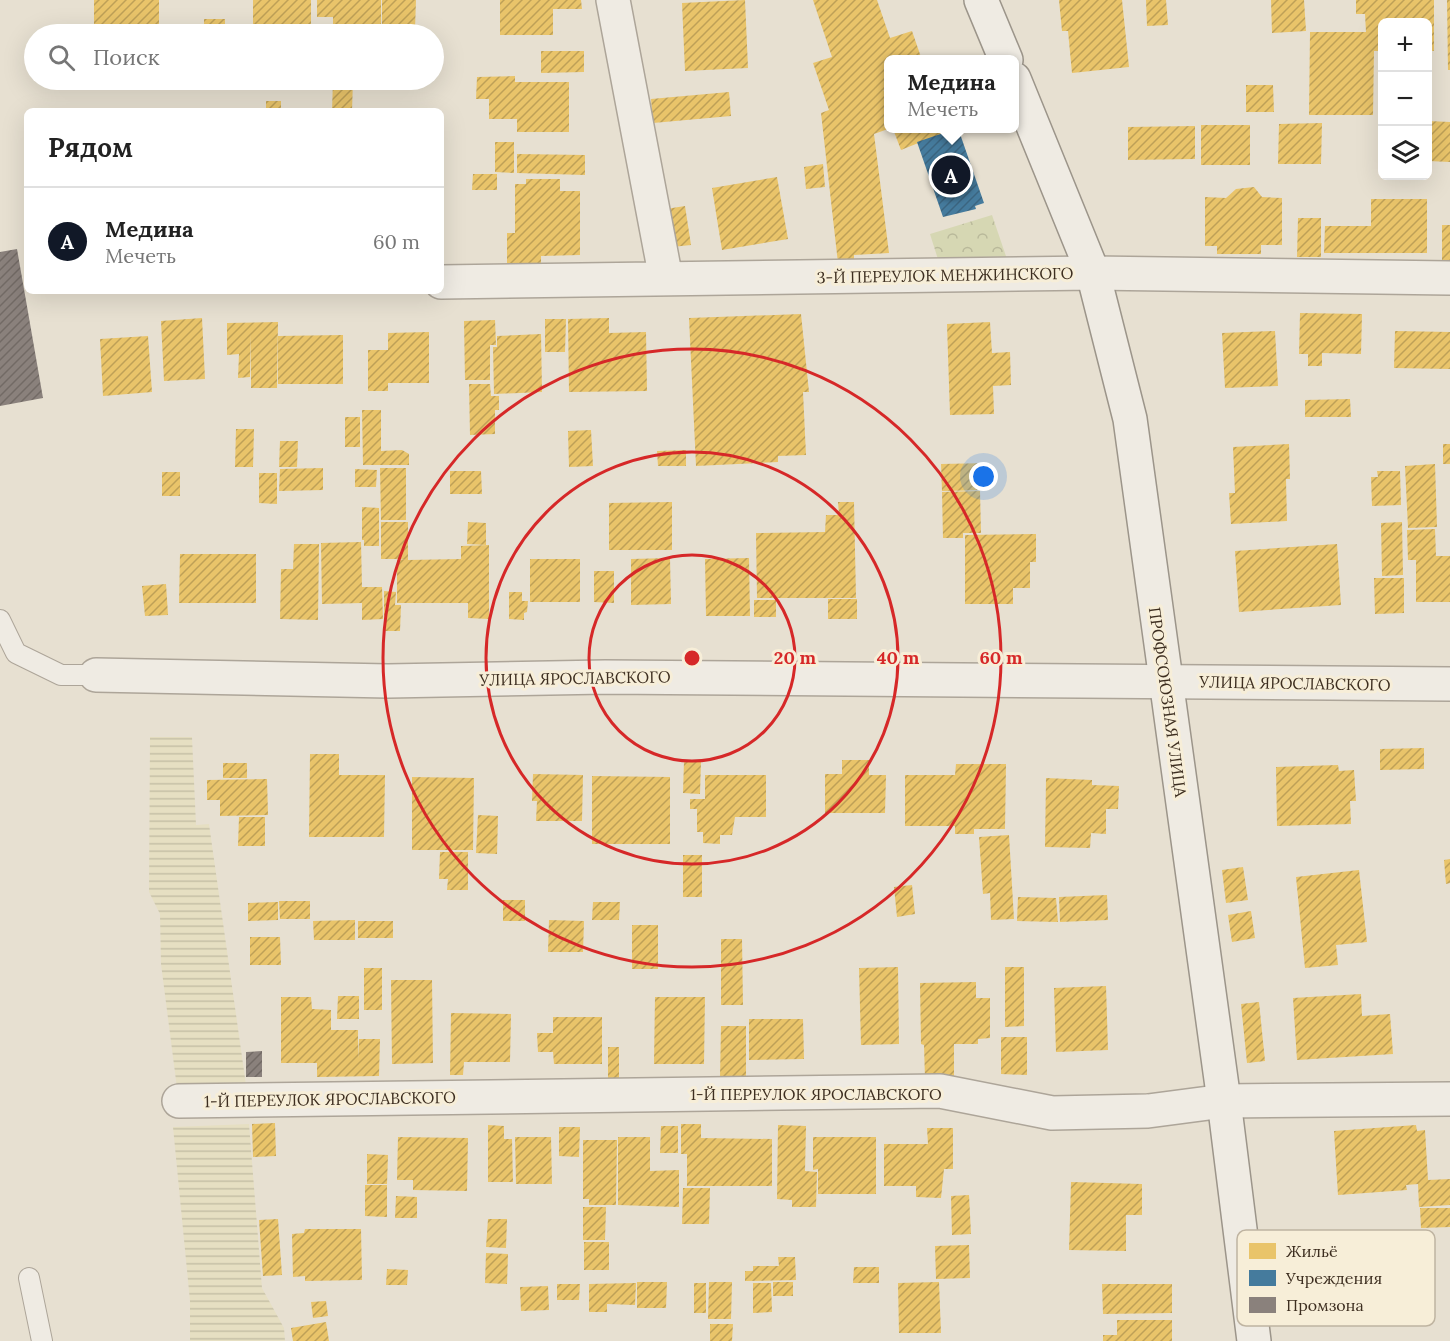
<!DOCTYPE html>
<html lang="ru">
<head>
<meta charset="utf-8">
<style>
  :root { --surface:#fff; --page:#f6f6f6; --text:#222; --muted:#767676; --line:#e0e0e0; --accent:#111827 }
  body { margin:0; font-family:Lora,serif; background:var(--page); color:var(--text) }
  .controls { position:absolute; right:18px; top:18px; display:grid; overflow:hidden; border-radius:9px; box-shadow:0 6px 24px #0002 }
  .controls button { width:54px; height:54px; display:grid; place-items:center; padding:0; border:0; border-bottom:2px solid var(--line); background:var(--surface); color:var(--text); font:30px sans-serif }
  .you { position:absolute; left:984px; top:477px; width:21px; height:21px; margin:-15px; border:4px solid #fff; border-radius:50%; background:#1a73e8; box-shadow:0 0 0 9px #1a73e833 }
  .badge { display:grid; place-items:center; width:39px; height:39px; border-radius:50%; background:var(--accent); color:#fff; font-size:20px; font-weight:700 }
  .pin { position:absolute; translate:-50% -50%; border:3px solid #fff; box-shadow:0 2px 6px #0006 }
  .popup { position:absolute; left:884px; top:55px; width:135px; height:78px; box-sizing:border-box; display:grid; place-content:center; border-radius:9px; background:var(--surface); filter:drop-shadow(0 2px 4px #0005); font-size:20px; white-space:nowrap; color:var(--muted) }
  .popup b { font-size:22px; color:var(--text) }
  .popup::after { content:''; position:absolute; left:50%; top:100%; margin-left:-12px; border:12px solid transparent; border-top-color:var(--surface) }
  .list { margin:0; padding:0; list-style:none }
  h2 { display:flex; justify-content:space-between; align-items:center; height:78px; margin:0; padding:0 24px; font-size:26px }
  h2 small { font-size:20px; font-weight:400; color:var(--muted) }
  .list li { display:grid; grid-template-columns:39px 1fr auto; gap:18px; align-items:center; box-sizing:border-box; height:108px; padding:0 24px; border-top:2px solid var(--line) }
  .list b { display:block; font-size:22px; white-space:nowrap }
  .list p { margin:0; font-size:20px; white-space:nowrap; color:var(--muted) }
  .list em { font-size:20px; font-style:normal; color:var(--muted) }
  .icon { flex:none; width:33px; height:33px; fill:none; stroke:currentColor; stroke-width:2; stroke-linecap:round; stroke-linejoin:round }
  .map { position:relative; flex:none; width:1450px; height:1341px; overflow:hidden }
  .search { position:absolute; background:var(--surface); box-shadow:0 6px 24px #0002; left:24px; top:24px; width:420px; height:66px; display:flex; align-items:center; gap:15px; box-sizing:border-box; padding:0 21px; border-radius:33px; color:var(--muted); font-size:22px }
  .panel { position:absolute; background:var(--surface); box-shadow:0 6px 24px #0002; left:24px; top:108px; width:420px; height:186px; border-radius:9px }
  .map>svg:first-child { display:block }
  .farmland { fill:url(#farmland-rules) }
  .park { fill:url(#park-crowns) }
  .homes { fill:url(#homes-hatch) }
  .public { fill:url(#public-hatch) }
  .industry { fill:url(#industry-hatch) }
  .lines { fill:none; stroke-linecap:round; stroke-linejoin:round }
  .lane-casing { stroke:#ada599; stroke-width:22 }
  .street-casing { stroke:#ada599; stroke-width:36 }
  .secondary-casing { stroke:#9c958a; stroke-width:36 }
  .lane { stroke:#efebe3; stroke-width:20 }
  .street { stroke:#efebe3; stroke-width:33 }
  .secondary { stroke:#efebe3; stroke-width:33 }
  .ring { fill:none; stroke:#d62828; stroke-width:3 }
  .labels { text-anchor:middle; dominant-baseline:central; stroke-width:6; stroke-linejoin:round; paint-order:stroke }
  .street-label { font-size:16px; fill:#3d2e20; stroke:#f7eed8 }
  .key { fill:#f7eed8; stroke:#bfb4a1; stroke-width:1.5 }
  .key-label { font-size:16px; fill:#3d2e20 }
  .centre { fill:#d62828; stroke:#f7eed8; stroke-width:3 }
  .ring-label { font-size:18px; text-anchor:middle; font-weight:bold; fill:#d62828; stroke:#f7eed8; stroke-width:6; stroke-linejoin:round; paint-order:stroke }
</style>
</head>
<body>
<div class="map">
<svg width="1450" height="1341" viewBox="0 0 1450 1341">
  <defs>
    <pattern id="farmland-rules" width="6" height="5" patternUnits="userSpaceOnUse" patternTransform="scale(1.5)"><rect width="6" height="5" fill="#e6dfc2"/><path d="M0 2.5h6" fill="none" stroke="#c6c0a6"/></pattern>
    <pattern id="park-crowns" width="20" height="18" patternUnits="userSpaceOnUse" patternTransform="scale(1.5)"><rect width="20" height="18" fill="#d6d7b3"/><path d="M2 6a3 3 0 1 1 6 0M12 15a3 3 0 1 1 6 0" fill="none" stroke="#b9b99a"/></pattern>
    <pattern id="homes-hatch" width="6" height="6" patternUnits="userSpaceOnUse" patternTransform="scale(1.5)"><rect width="6" height="6" fill="#e9c46a"/><path d="M-1 1l2-2M0 6l6-6M5 7l2-2" fill="none" stroke="#bea057"/></pattern>
    <pattern id="public-hatch" width="6" height="6" patternUnits="userSpaceOnUse" patternTransform="scale(1.5)"><rect width="6" height="6" fill="#457b9d"/><path d="M-1 1l2-2M0 6l6-6M5 7l2-2" fill="none" stroke="#3b6580"/></pattern>
    <pattern id="industry-hatch" width="6" height="6" patternUnits="userSpaceOnUse" patternTransform="scale(1.5)"><rect width="6" height="6" fill="#8a817c"/><path d="M-1 1l2-2M0 6l6-6M5 7l2-2" fill="none" stroke="#726a65"/></pattern>
  </defs>
  <rect width="100%" height="100%" fill="#e7e0d1"/>
  <path class="farmland" d="M150,737H192L196,825L209,824L246,1085L177,1088L161,964L160,914L149,892Z
    M249,1124L262,1288L284,1328L285,1341H190V1301L173,1127Z"/>
  <path class="park" d="M992,215L1010,268L942,272L930,234Z"/>
  <path class="homes" d="M94,0H159V29L94,27Z
    M253,0H311V34H253Z
    M317,0H381V34H333V17H317Z
    M382,0H416L415,29L382,28Z
    M500,0H581L582,9H553V35H500Z
    M745,0L748,68L685,71L682,3Z
    M813,0H877L890,38L912,31L922,60H888V89L882,91L888,90V129L874,134L889,253L854,255V263H838L821,113L829,110L813,63L832,57Z
    M1059,0H1122L1129,67L1072,73L1068,31H1062Z
    M1146,0H1166L1168,25L1147,26Z
    M1271,0H1304L1306,31L1272,33Z
    M1356,0H1434V51H1428V22H1382V51H1374L1373,115H1309L1310,32H1366L1365,14H1356Z
    M1447,0H1450V70H1448Z
    M204,19H225V34H204Z
    M541,51H584V72L541,73Z
    M515,76V82H569V132H517V119H489V99H476L477,77Z
    M333,80H353L352,111H332Z
    M1246,85H1273L1274,112H1246Z
    M729,92L731,116L653,123L651,99Z
    M266,101H281V111H251V108H266Z
    M1428,121L1450,122V162L1428,161Z
    M1322,123L1321,164H1278L1279,124Z
    M1201,125H1250V165H1201Z
    M1195,126V159L1128,160V127Z
    M893,129H947L948,131L901,150Z
    M495,142H514V173L495,172Z
    M517,154L585,155V175L517,173Z
    M823,164L825,187L806,189L804,167Z
    M473,174H497V190H472Z
    M777,177L788,239L722,250L712,188Z
    M526,179H560V191H580V255L541,256V270H507V233H515V184H526Z
    M1254,187L1262,197L1282,198V245H1261V254H1217V246H1205V197L1226,198L1236,189Z
    M1371,199H1427V253H1324L1325,226H1371Z
    M685,206L691,245L672,247L666,209Z
    M1298,218H1321V257H1297Z
    M1442,225H1450V260H1442Z
    M1300,313L1362,314L1361,354L1322,353V366H1308V354H1299Z
    M801,314L809,392H803L806,455L778,456V462L696,466L689,318Z
    M202,318L205,379L164,381L161,321Z
    M609,318V333L646,332L647,391L569,392L568,319Z
    M545,319H566L565,352H545Z
    M495,320L496,345H490V380H465L464,321Z
    M278,322L277,388H251V333L250,377L238,378L239,354L227,355V323Z
    M990,322L992,353L1010,352L1011,385L993,386L994,414L950,415L947,324Z
    M1275,331L1278,386L1225,388L1222,333Z
    M1395,331L1450,332V369L1394,368Z
    M429,332V383H388V391H368V350H388V333Z
    M541,334L542,392L494,394L493,347H497V336Z
    M343,335V384H278V336Z
    M148,336L152,392L103,396L100,339Z
    M469,384H490L491,396H499V410H495V434L470,435Z
    M1350,399L1351,417H1305V400Z
    M362,410H381V451L402,450L409,454V465H363Z
    M345,417H360V447H345Z
    M236,429H254L253,467H235Z
    M591,430L593,466L569,467L568,431Z
    M280,441H298L297,467H279Z
    M1289,444L1290,479H1286L1287,521L1231,524L1229,493H1235L1233,447Z
    M1443,444H1450V464H1443Z
    M686,450V466H658L657,451Z
    M990,463V490L942,491L941,464Z
    M1435,464L1437,527L1408,528L1405,466Z
    M323,468V490L279,491L280,469Z
    M380,468H406V520H381Z
    M355,469L377,470L376,487H355Z
    M450,471H481L482,494H450Z
    M1377,471H1400L1401,505L1372,506L1371,477H1378Z
    M162,472H180V496H162Z
    M259,473H277V504L259,503Z
    M980,491L981,533H963V538H943L942,492Z
    M672,502V550H609V503Z
    M838,502H854L856,598H757L756,533L825,532L826,515H839Z
    M362,507L379,508V546H364V540H362Z
    M381,522H408V560L461,559V546L489,545V619L468,618V603H397V560L405,559H381Z
    M468,522L486,523V545L467,544Z
    M1402,522L1403,575L1382,576L1381,523Z
    M1435,529L1436,556H1450V602H1416V560H1408L1407,530Z
    M1036,534V562H1030V588H1013V604H965V535Z
    M361,542L362,587H382L383,619L362,620V603L322,604L321,543Z
    M294,544H319L318,620L280,619L281,569H293Z
    M1337,544L1341,605L1239,612L1235,551Z
    M180,554H256V603H179Z
    M670,558L671,604L631,605V559Z
    M749,558L750,616H706L705,559Z
    M530,559H580V602H530Z
    M594,571H614V603L594,602Z
    M1374,578H1404V613L1375,614Z
    M166,584L168,615L145,616L142,586Z
    M384,591L396,592L395,605H401L400,631H384Z
    M509,592H522V601H528L527,612L524,613V620L509,619Z
    M828,599H857V619H828Z
    M754,600H776V617H754Z
    M1424,748V769L1380,770V749Z
    M310,754H339V775H385L384,837H309Z
    M842,760H869V775H886L885,813H825V774H842Z
    M684,761H701L700,794L683,793Z
    M223,763H247V778H223Z
    M956,764H1006L1005,829H974V834H955V826H905V775H955Z
    M1338,765L1339,771L1354,770L1356,801H1350L1351,824L1277,826L1276,767Z
    M533,774L583,775L582,821H536L537,801H532Z
    M705,775H766V817H735L732,835H720V844L703,843V832H697V809H690V799H705Z
    M592,776L670,777V844H592Z
    M412,777L474,778L473,850H412Z
    M1046,778L1092,780V785L1119,786L1118,809H1106V834L1091,833L1090,848L1045,847Z
    M267,779L268,815L220,816V800H207V780Z
    M478,815L498,816L497,854L476,853Z
    M239,817H265V846H238Z
    M1009,835L1014,919L991,920L990,893L983,894L979,837Z
    M440,852H468V890H447L448,879H439Z
    M683,855H702V897H683Z
    M1450,859V883L1446,884L1444,860Z
    M1243,867L1248,900L1226,903L1222,870Z
    M1359,870L1367,942L1336,945L1338,965L1305,968L1296,877Z
    M912,885L915,914L897,917L894,887Z
    M1107,895L1108,920L1060,922L1059,897Z
    M1018,897L1056,898L1058,922L1017,921Z
    M503,900H525V921H503Z
    M279,901H310V919H280Z
    M278,902V920L248,921V903Z
    M593,902H620L619,920H592Z
    M1251,911L1255,938L1232,942L1228,915Z
    M355,920V940H314L313,921Z
    M549,920L584,921L583,952H548Z
    M358,921H393V938H358Z
    M632,925H658V969H632Z
    M250,937H280L281,965H250Z
    M721,939H742L743,1005H721Z
    M898,967L899,1044L861,1045L859,968Z
    M1005,967H1024V1026L1005,1027Z
    M364,968H382V1010H364Z
    M391,980H432L433,1063L392,1064Z
    M976,982V998H990V1038L978,1039V1044H954V1078L925,1079L924,1045L921,1044L920,983Z
    M1106,986L1108,1050L1056,1052L1054,988Z
    M1361,994L1362,1016L1390,1014L1393,1054L1297,1060L1293,998Z
    M338,996H359V1019H337Z
    M281,997H311L312,1009L331,1010V1030H358V1059L359,1039H380L379,1076L317,1077V1063H281Z
    M655,997H705L704,1064H654Z
    M1259,1002L1265,1061L1247,1063L1241,1004Z
    M451,1013L511,1014L510,1062H464L463,1075H450Z
    M553,1017H602V1064H554L553,1052H538L537,1033H553Z
    M749,1019H803L804,1059L749,1060Z
    M721,1026H746V1077H720Z
    M1001,1037H1027V1075L1001,1074Z
    M608,1047H619V1079H608Z
    M275,1123L276,1156L253,1157L252,1124Z
    M681,1124H701V1138L772,1139V1186H687V1154H681Z
    M488,1125L504,1126V1139H512L513,1182H488Z
    M778,1125L806,1126L805,1171L817,1172L816,1207H792V1200L777,1199Z
    M1416,1125L1417,1131L1425,1130L1428,1180L1450,1179V1205L1419,1207L1418,1184L1406,1185L1407,1190L1338,1195L1334,1131Z
    M661,1126H678V1153H660Z
    M559,1127H580L579,1157L559,1156Z
    M927,1128H953V1169H944L941,1198L916,1197V1186H884V1144H928Z
    M398,1137L468,1138L467,1191L413,1190V1180H397Z
    M515,1137H551L552,1184H516Z
    M618,1137H650V1171L679,1170V1207L618,1205Z
    M813,1137H876V1194H818V1169L813,1170Z
    M583,1140H617L616,1205H589V1199H583Z
    M367,1154L388,1155L387,1184H367Z
    M1071,1182L1142,1184V1215H1126V1251L1069,1250Z
    M365,1185H387V1217L365,1216Z
    M683,1188H710L709,1224H682Z
    M969,1195L971,1234L952,1235L951,1196Z
    M396,1196L417,1197V1218H395Z
    M583,1207H606L605,1240H583Z
    M1420,1208H1450V1227L1421,1228Z
    M278,1219L282,1275L263,1276L259,1220Z
    M488,1219H507L506,1248L486,1247Z
    M305,1229H361L362,1280L305,1281V1276L293,1277L292,1234L304,1233Z
    M1387,1230L1392,1318L1345,1321L1340,1233Z
    M584,1242H609V1270H584Z
    M969,1245L970,1278L936,1279L935,1246Z
    M486,1253L508,1254L507,1284L485,1283Z
    M778,1257H795L796,1280L745,1281V1271H753V1266H779Z
    M854,1267H879V1283H853Z
    M387,1269L408,1270L407,1285H386Z
    M637,1282H667L666,1308H637Z
    M709,1282H732L731,1319H708Z
    M773,1282H793V1296H773Z
    M939,1282L941,1333H899L898,1283Z
    M636,1283L635,1305L607,1304V1312H589V1284Z
    M694,1283H706V1313H694Z
    M753,1283H771L772,1312L753,1313Z
    M557,1284H580L579,1300H557Z
    M1102,1284H1172V1313L1103,1314Z
    M548,1286L549,1310L521,1311L520,1287Z
    M326,1301L328,1316L313,1318L311,1302Z
    M1117,1320H1172V1341H1103V1335H1117Z
    M326,1322L329,1341H293L291,1328Z
    M710,1324H733L732,1341H710Z"/>
  <path class="public" d="M958,128L984,203L975,206L976,209L943,217L917,142Z"/>
  <path class="industry" d="M17,249L43,398L0,406V252Z
    M262,1051V1077H246V1052Z"/>
  <g class="lines">
    <g class="lane-casing">
      <path id="lane" d="M0,620L16,653L61,675H96
        M29,1278L42,1341"/>
    </g>
    <g class="street-casing">
      <path id="street" d="M613,0L666,279
        M441,282L1093,273L1450,278
        M96,675L388,681L605,677L1450,684
        M179,1101L940,1091L1052,1113L1148,1111L1224,1101L1450,1099"/>
    </g>
    <g class="secondary-casing">
      <path id="secondary" d="M981,0L1006,60
        M1014,79L1093,273L1130,419L1224,1101L1254,1341"/>
    </g>
    <use href="#lane" class="lane"/>
    <use href="#street" class="street"/>
    <use href="#secondary" class="secondary"/>
  </g>
  <g class="ring">
    <circle cx="692" cy="658" r="103"/>
    <circle cx="692" cy="658" r="206"/>
    <circle cx="692" cy="658" r="309"/>
  </g>
  <g class="labels">
    <g class="street-label">
      <text transform="translate(945 275) rotate(-1)">3-Й ПЕРЕУЛОК МЕНЖИНСКОГО</text>
      <text transform="translate(575 678) rotate(-1)">УЛИЦА ЯРОСЛАВСКОГО</text>
      <text transform="translate(1295 683) rotate(1)">УЛИЦА ЯРОСЛАВСКОГО</text>
      <text transform="translate(1168 702) rotate(82)">ПРОФСОЮЗНАЯ УЛИЦА</text>
      <text x="816" y="1094">1-Й ПЕРЕУЛОК ЯРОСЛАВСКОГО</text>
      <text transform="translate(330 1099) rotate(-1)">1-Й ПЕРЕУЛОК ЯРОСЛАВСКОГО</text>
    </g>
  </g>
  <rect x="1237" y="1230" width="198" height="96" rx="9" class="key"/>
  <rect x="1249" y="1243" width="27" height="16" fill="#e9c46a"/>
  <rect x="1249" y="1270" width="27" height="16" fill="#457b9d"/>
  <rect x="1249" y="1297" width="27" height="16" fill="#8a817c"/>
  <g class="key-label">
    <text x="1286" y="1257">Жильё</text>
    <text x="1286" y="1284">Учреждения</text>
    <text x="1286" y="1311">Промзона</text>
  </g>
  <circle cx="692" cy="658" r="9" class="centre"/>
  <g class="ring-label">
    <text x="795" y="664">20 m</text>
    <text x="898" y="664">40 m</text>
    <text x="1001" y="664">60 m</text>
  </g>
</svg>
<div class="controls">
<button>+</button>
<button>−</button>
<button><svg class="icon" aria-label="layers" viewBox="0 0 24 24"><path d="M12 4l9 5-9 5-9-5zM3 14l9 5 9-5"/></svg></button>
</div>
<div class="you"></div>
<div class="pin badge" style="left:951px;top:175px">A</div>
<div class="popup"><b>Медина</b>Мечеть</div>
<div class="search"><svg class="icon" aria-label="search" viewBox="0 0 24 24"><circle cx="10" cy="10" r="6"/><path d="M15 15l6 6"/></svg>Поиск</div>
<section class="panel">
<h2>Рядом<small></small></h2>
<ul class="list">
<li><span class="badge">A</span><div><b>Медина</b><p>Мечеть</p></div><em>60 m</em></li>
</ul>
</section>
</div>
</body>
</html>
